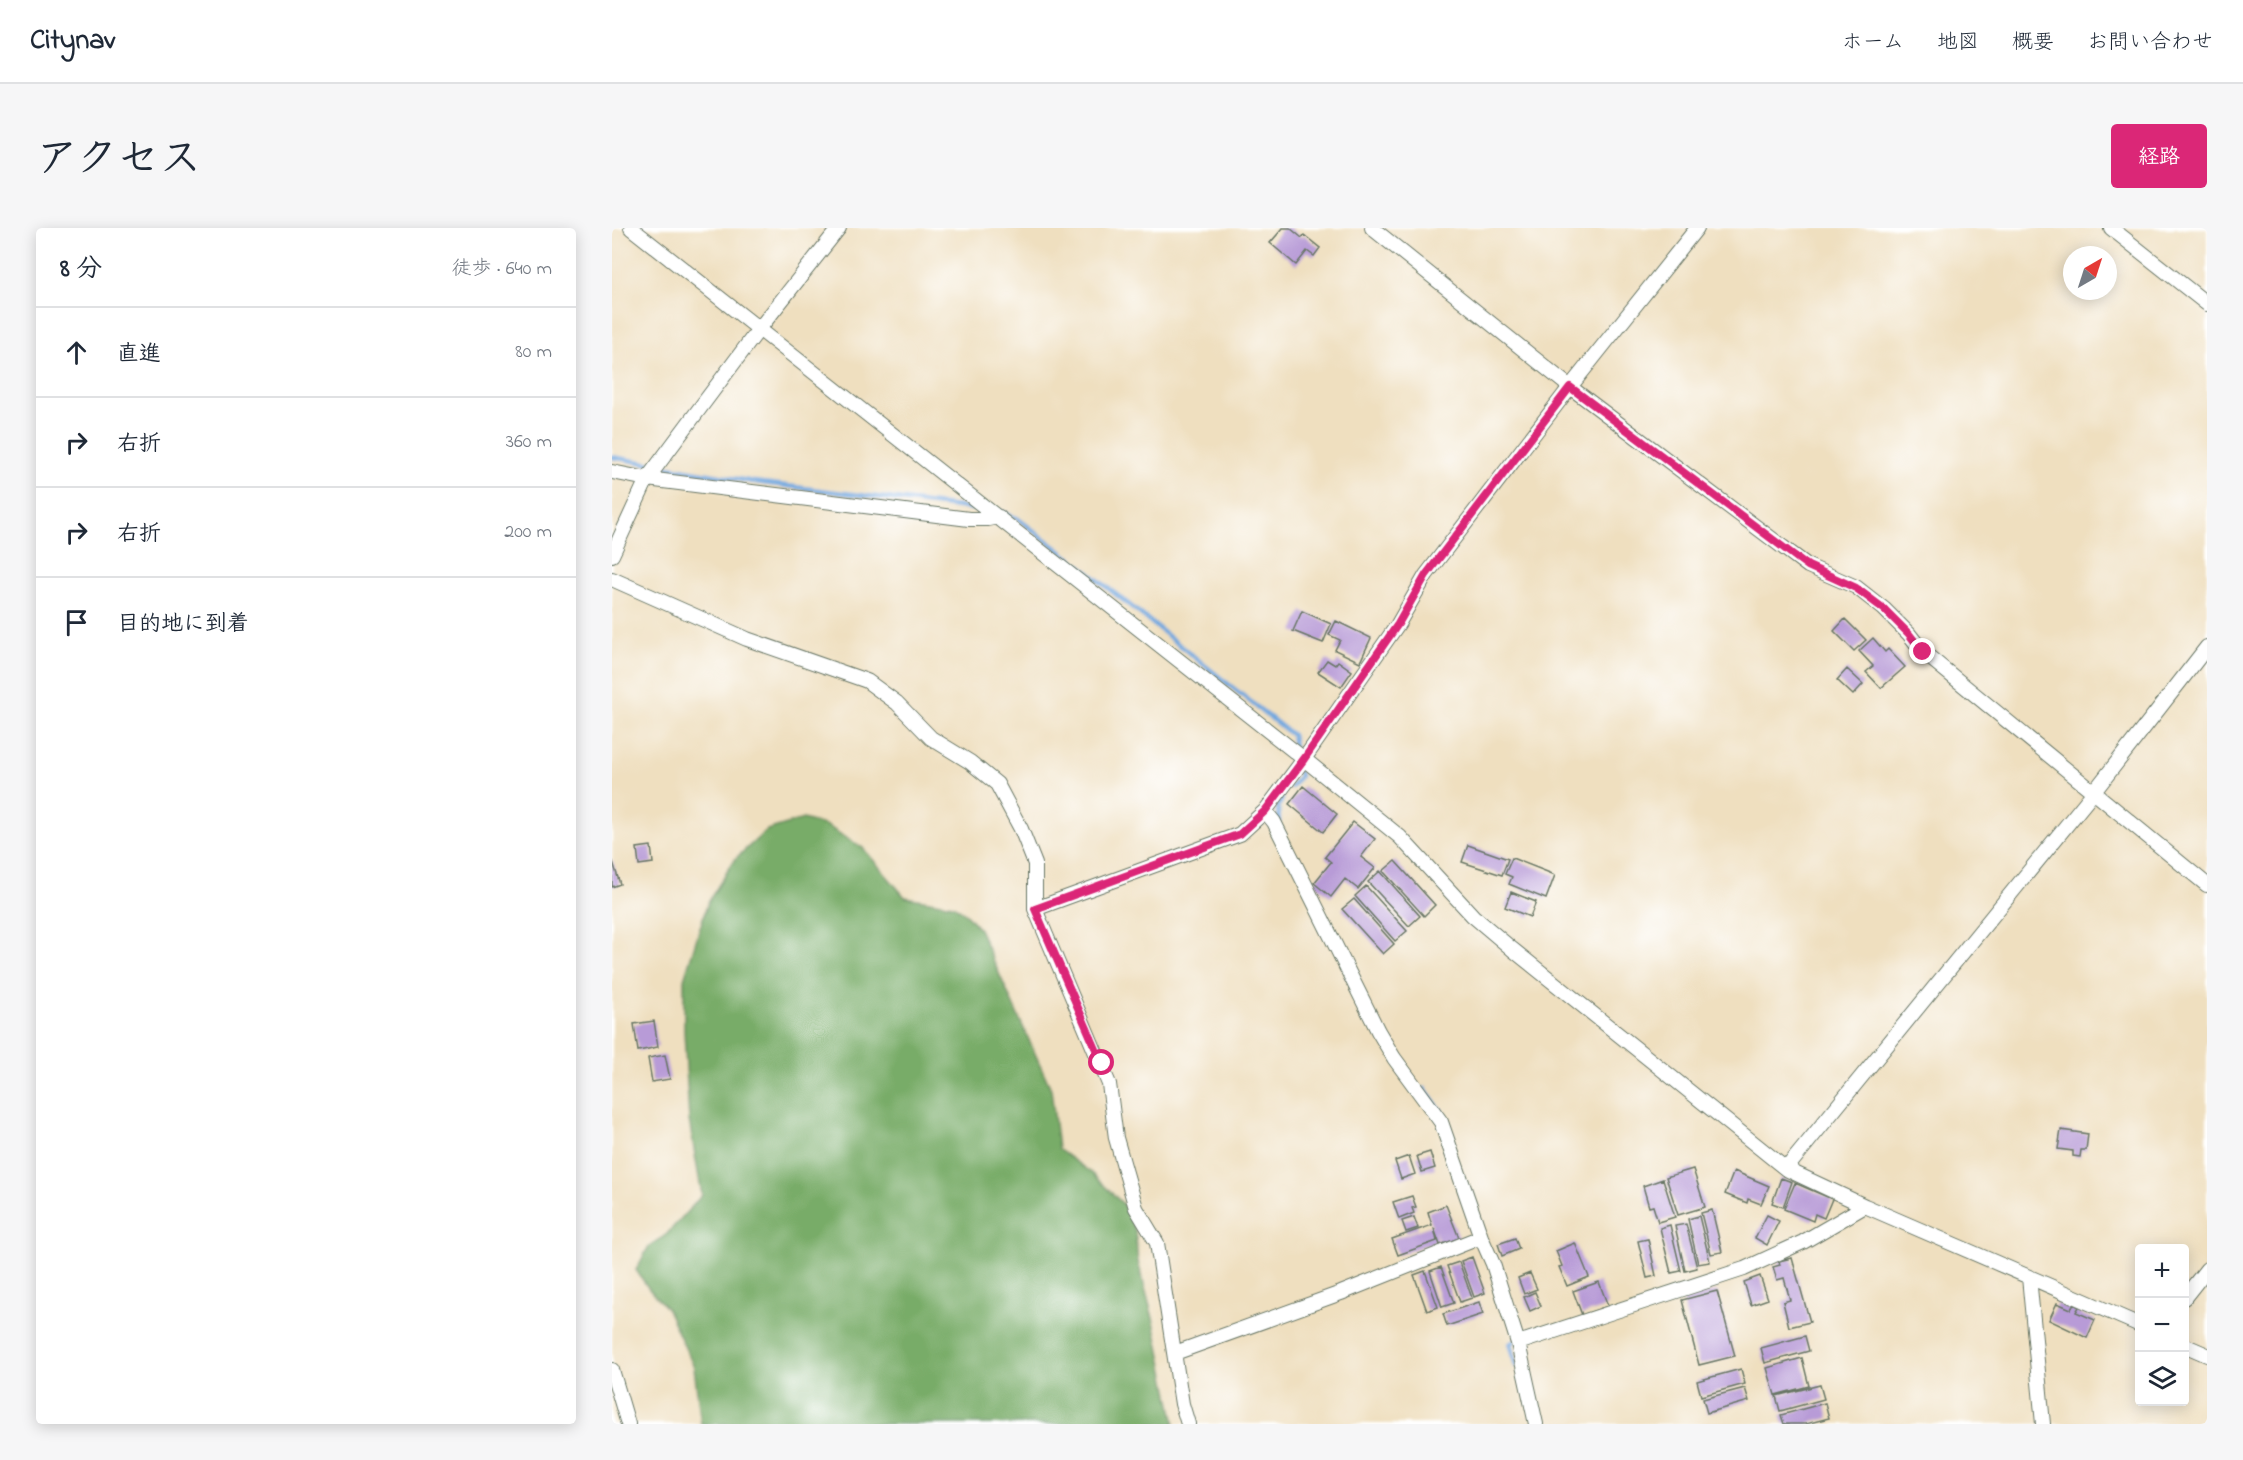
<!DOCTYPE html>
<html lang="ja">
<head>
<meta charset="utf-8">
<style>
  :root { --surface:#fff; --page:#f6f6f7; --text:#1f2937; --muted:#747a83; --line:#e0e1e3; --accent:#db2777 }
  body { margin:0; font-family:"Indie Flower","Klee One",sans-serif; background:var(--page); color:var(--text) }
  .controls { position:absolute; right:18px; bottom:18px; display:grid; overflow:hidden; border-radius:6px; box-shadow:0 3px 15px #0003 }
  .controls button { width:54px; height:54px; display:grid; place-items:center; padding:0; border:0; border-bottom:2px solid var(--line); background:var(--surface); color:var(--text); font:30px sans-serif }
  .compass { position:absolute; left:1451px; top:18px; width:54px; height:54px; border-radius:50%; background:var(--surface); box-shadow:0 3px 15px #0003; rotate:39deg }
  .stop { position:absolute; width:18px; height:18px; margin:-14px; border:4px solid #db2777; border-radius:50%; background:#fff }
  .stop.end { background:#db2777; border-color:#fff; box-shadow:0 2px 6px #0008 }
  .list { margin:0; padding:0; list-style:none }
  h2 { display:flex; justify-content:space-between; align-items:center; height:78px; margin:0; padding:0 24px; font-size:26px }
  h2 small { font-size:20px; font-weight:400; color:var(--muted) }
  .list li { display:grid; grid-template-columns:39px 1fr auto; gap:18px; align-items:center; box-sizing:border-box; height:90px; padding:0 24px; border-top:2px solid var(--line) }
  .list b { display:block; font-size:22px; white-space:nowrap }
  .list em { font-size:20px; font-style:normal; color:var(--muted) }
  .icon { flex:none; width:33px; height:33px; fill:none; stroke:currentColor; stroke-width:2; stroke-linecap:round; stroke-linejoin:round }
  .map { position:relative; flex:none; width:1595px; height:1196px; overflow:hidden; border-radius:6px }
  header { display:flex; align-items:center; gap:36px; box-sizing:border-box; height:84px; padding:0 30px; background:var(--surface); border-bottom:2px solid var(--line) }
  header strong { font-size:28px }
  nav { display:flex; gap:33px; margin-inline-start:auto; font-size:21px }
  .intro { display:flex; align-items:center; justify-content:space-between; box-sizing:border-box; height:144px; padding:0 36px }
  h1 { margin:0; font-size:42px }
  .button { padding:15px 27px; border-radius:6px; background:var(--accent); color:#fff; font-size:21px; font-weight:700 }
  main { display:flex; gap:36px; padding:0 36px }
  aside { flex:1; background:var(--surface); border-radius:6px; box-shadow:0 3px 15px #0003 }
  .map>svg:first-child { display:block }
  .forest { fill:#78ac68; stroke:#4c744e; stroke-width:1.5 }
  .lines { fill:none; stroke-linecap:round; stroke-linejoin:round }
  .stream { stroke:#71a7df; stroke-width:4.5 }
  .building { fill:#b89bd7 }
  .street-casing { stroke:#687665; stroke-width:16 }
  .street { stroke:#fff; stroke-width:14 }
  .route { stroke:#db2777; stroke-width:8 }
</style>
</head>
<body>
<header>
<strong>Citynav</strong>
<nav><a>ホーム</a><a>地図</a><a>概要</a><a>お問い合わせ</a></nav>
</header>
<div class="intro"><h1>アクセス</h1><a class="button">経路</a></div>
<main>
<aside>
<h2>8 分<small>徒歩 · 640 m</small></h2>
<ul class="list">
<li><svg class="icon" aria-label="ahead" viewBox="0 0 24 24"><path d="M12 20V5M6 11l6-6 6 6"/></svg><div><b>直進</b></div><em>80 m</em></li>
<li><svg class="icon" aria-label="right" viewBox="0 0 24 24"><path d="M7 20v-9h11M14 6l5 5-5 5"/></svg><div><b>右折</b></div><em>360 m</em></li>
<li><svg class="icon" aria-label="right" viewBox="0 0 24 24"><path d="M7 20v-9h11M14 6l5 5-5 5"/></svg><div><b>右折</b></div><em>200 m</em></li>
<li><svg class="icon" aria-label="arrive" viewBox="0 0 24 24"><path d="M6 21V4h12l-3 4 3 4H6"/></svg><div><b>目的地に到着</b></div></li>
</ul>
</aside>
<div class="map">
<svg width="1595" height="1196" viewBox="0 0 1595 1196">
  <rect width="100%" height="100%" fill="#fff"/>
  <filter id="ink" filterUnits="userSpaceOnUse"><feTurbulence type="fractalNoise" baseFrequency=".0167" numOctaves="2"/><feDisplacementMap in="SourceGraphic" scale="12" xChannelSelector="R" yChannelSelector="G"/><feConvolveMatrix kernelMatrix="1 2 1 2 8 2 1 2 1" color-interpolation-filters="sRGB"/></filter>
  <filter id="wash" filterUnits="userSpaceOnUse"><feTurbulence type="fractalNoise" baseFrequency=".008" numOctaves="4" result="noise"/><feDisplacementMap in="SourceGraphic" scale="24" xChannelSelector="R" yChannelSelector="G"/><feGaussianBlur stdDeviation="1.35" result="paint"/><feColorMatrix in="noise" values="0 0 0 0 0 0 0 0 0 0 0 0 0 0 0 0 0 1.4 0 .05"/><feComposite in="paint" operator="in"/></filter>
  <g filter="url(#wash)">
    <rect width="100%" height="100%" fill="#efdfbf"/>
    <path class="forest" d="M191,591L215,598L251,620L293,669L341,677L353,685L367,701L439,861L446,921L478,944L511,976L523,1002L526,1034L542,1094L563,1196H89L82,1139L55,1081L37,1061L24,1042L36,1020L55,1006L90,967L77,892L72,803V751L96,674L123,631L155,602Z"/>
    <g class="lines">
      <path class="stream" d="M0,229L142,254L371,282
        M389,284L405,290L471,340L680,507L682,518
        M679,559L688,548L687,544
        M667,594L666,579L670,571
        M813,861L829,883
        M902,1113L898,1116L904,1138"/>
    </g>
    <g id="blocks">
      <path class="building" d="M671,0H678L690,10L692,7L708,20L702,28L695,23L684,37L658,15Z
        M690,383L719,396L711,415L681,403Z
        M1233,391L1254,412L1242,423L1222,403Z
        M724,393L759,410L748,434L723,422L728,412L717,407Z
        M1261,410L1273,424L1276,421L1293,439L1269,460L1254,444L1261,438L1247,423Z
        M715,432L723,437L726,433L740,443L729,459L706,444Z
        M1235,441L1251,456L1241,467L1225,452Z
        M691,558L725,586L711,604L677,576Z
        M741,594L763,611L749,629L763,640L746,661L733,651L719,669L702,655L719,634L713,629Z
        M856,617L896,631L890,647L850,634Z
        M39,618L41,635L27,637L25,620Z
        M900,630L943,647L934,671L897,656L900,649L893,646Z
        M0,631L8,656L0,659Z
        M783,633L823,677L812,688L771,643Z
        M768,643L808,688L797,698L756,654Z
        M754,658L795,703L783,713L743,668Z
        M899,664L924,674L918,689L893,679Z
        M742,671L782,716L771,726L730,681Z
        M42,793L46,819L26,823L22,796Z
        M53,827L58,851L40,854L36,830Z
        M1449,902L1476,906L1474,922H1469L1468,929L1461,928V923L1446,921Z
        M818,924L823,940L810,944L805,928Z
        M797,928L803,946L789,951L783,933Z
        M1081,941L1093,979L1066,987L1054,949Z
        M1122,943L1157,958L1149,976L1136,971L1135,975L1113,966Z
        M1169,950L1180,954L1171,979L1160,975Z
        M1051,951L1063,989L1046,994L1041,978L1037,979L1031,958Z
        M1183,955L1220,971L1212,990L1203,986L1201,993L1172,981Z
        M800,968L804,979L800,980L802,985L787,991L781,974Z
        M834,977L847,1010L828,1017L822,1000L825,1013L786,1027L780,1011L820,997L816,984Z
        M1100,982L1110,1024L1099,1026L1089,985Z
        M1155,987L1167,993L1155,1017L1143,1010Z
        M1087,988L1098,1034L1086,1036L1076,991Z
        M802,989L806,1000L794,1004L790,993Z
        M1074,996L1085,1040L1073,1043L1063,998Z
        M1058,997L1069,1043L1059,1045L1048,1000Z
        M903,1010L907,1021L890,1028L886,1016Z
        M1036,1011L1044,1048L1035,1050L1026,1013Z
        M963,1015L977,1049L955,1058L947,1039L950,1038L944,1023Z
        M860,1029L873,1065L862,1069L849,1033Z
        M1180,1030L1198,1094L1177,1099L1171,1074L1178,1072L1172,1050L1165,1052L1161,1039L1168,1037L1167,1033Z
        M847,1034L860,1070L848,1074L835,1038Z
        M829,1039L842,1075L830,1079L818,1043Z
        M813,1043L826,1079L815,1083L802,1047Z
        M918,1045L925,1061L912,1066L906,1050Z
        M1148,1048L1156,1071L1139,1077L1132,1054Z
        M987,1054L996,1078L970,1087L961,1063Z
        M1105,1063L1123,1128L1087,1137L1070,1072Z
        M923,1064L929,1078L918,1083L912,1069Z
        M867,1074L871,1086L835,1098L831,1086Z
        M1445,1075L1459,1081L1462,1076L1467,1079L1464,1084L1483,1092L1475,1110L1437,1092Z
        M1193,1108L1197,1123L1153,1135L1149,1120Z
        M1190,1130L1197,1158L1163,1167L1155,1140Z
        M1129,1141L1133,1156L1089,1168L1085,1153Z
        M1208,1157L1212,1171L1168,1183L1164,1168Z
        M1133,1160L1137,1173L1095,1185L1091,1171Z
        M1213,1175L1217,1190L1194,1196H1172L1169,1187Z"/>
    </g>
  </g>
  <g filter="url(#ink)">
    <use href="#blocks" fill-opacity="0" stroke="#687665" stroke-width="1.5"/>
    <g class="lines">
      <g class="street-casing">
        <path id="street" d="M19,0L692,531L788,609L861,688L900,721L1174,941L1253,978L1528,1097
          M760,0L958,159L1196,338L1244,359L1272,381L1297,406L1311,424L1595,657
          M1499,0L1595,76
          M0,244L35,251L357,291H376L387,289
          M0,327L35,251L147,101L227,0
          M0,351L135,411L255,453L285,475L319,510L358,534L385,556L409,601L423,636V681L497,856L504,910L524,980L545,1015L570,1176L576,1196
          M653,583L662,594L766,803L782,830L829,894L869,1009L881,1036L906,1115L924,1196
          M423,681L628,606L653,583L692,531L786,396L814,347L958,159L1085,0
          M1174,941L1481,565L1595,419
          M1417,1049L1431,1196
          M1572,1070L1595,1041
          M906,1115L1132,1041L1191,1014L1253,978
          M1572,1117L1595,1127
          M563,1125L729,1065L869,1009
          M0,1142L16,1196"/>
      </g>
      <use href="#street" class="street"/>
    </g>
  </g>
  <g class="lines" filter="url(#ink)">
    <path class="route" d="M490,835L423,681L628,606L653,583L692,531L786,396L814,347L958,159L1196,338L1244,360L1272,381L1297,406L1311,424"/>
  </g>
</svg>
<div class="controls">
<button>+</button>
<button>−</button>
<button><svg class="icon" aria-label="layers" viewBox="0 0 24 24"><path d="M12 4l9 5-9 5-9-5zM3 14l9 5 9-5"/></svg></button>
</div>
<svg class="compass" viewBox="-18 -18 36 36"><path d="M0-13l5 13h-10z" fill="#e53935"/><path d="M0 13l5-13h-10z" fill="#747a83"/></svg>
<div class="stop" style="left:490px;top:835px"></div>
<div class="stop end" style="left:1311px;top:424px"></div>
</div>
</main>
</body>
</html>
